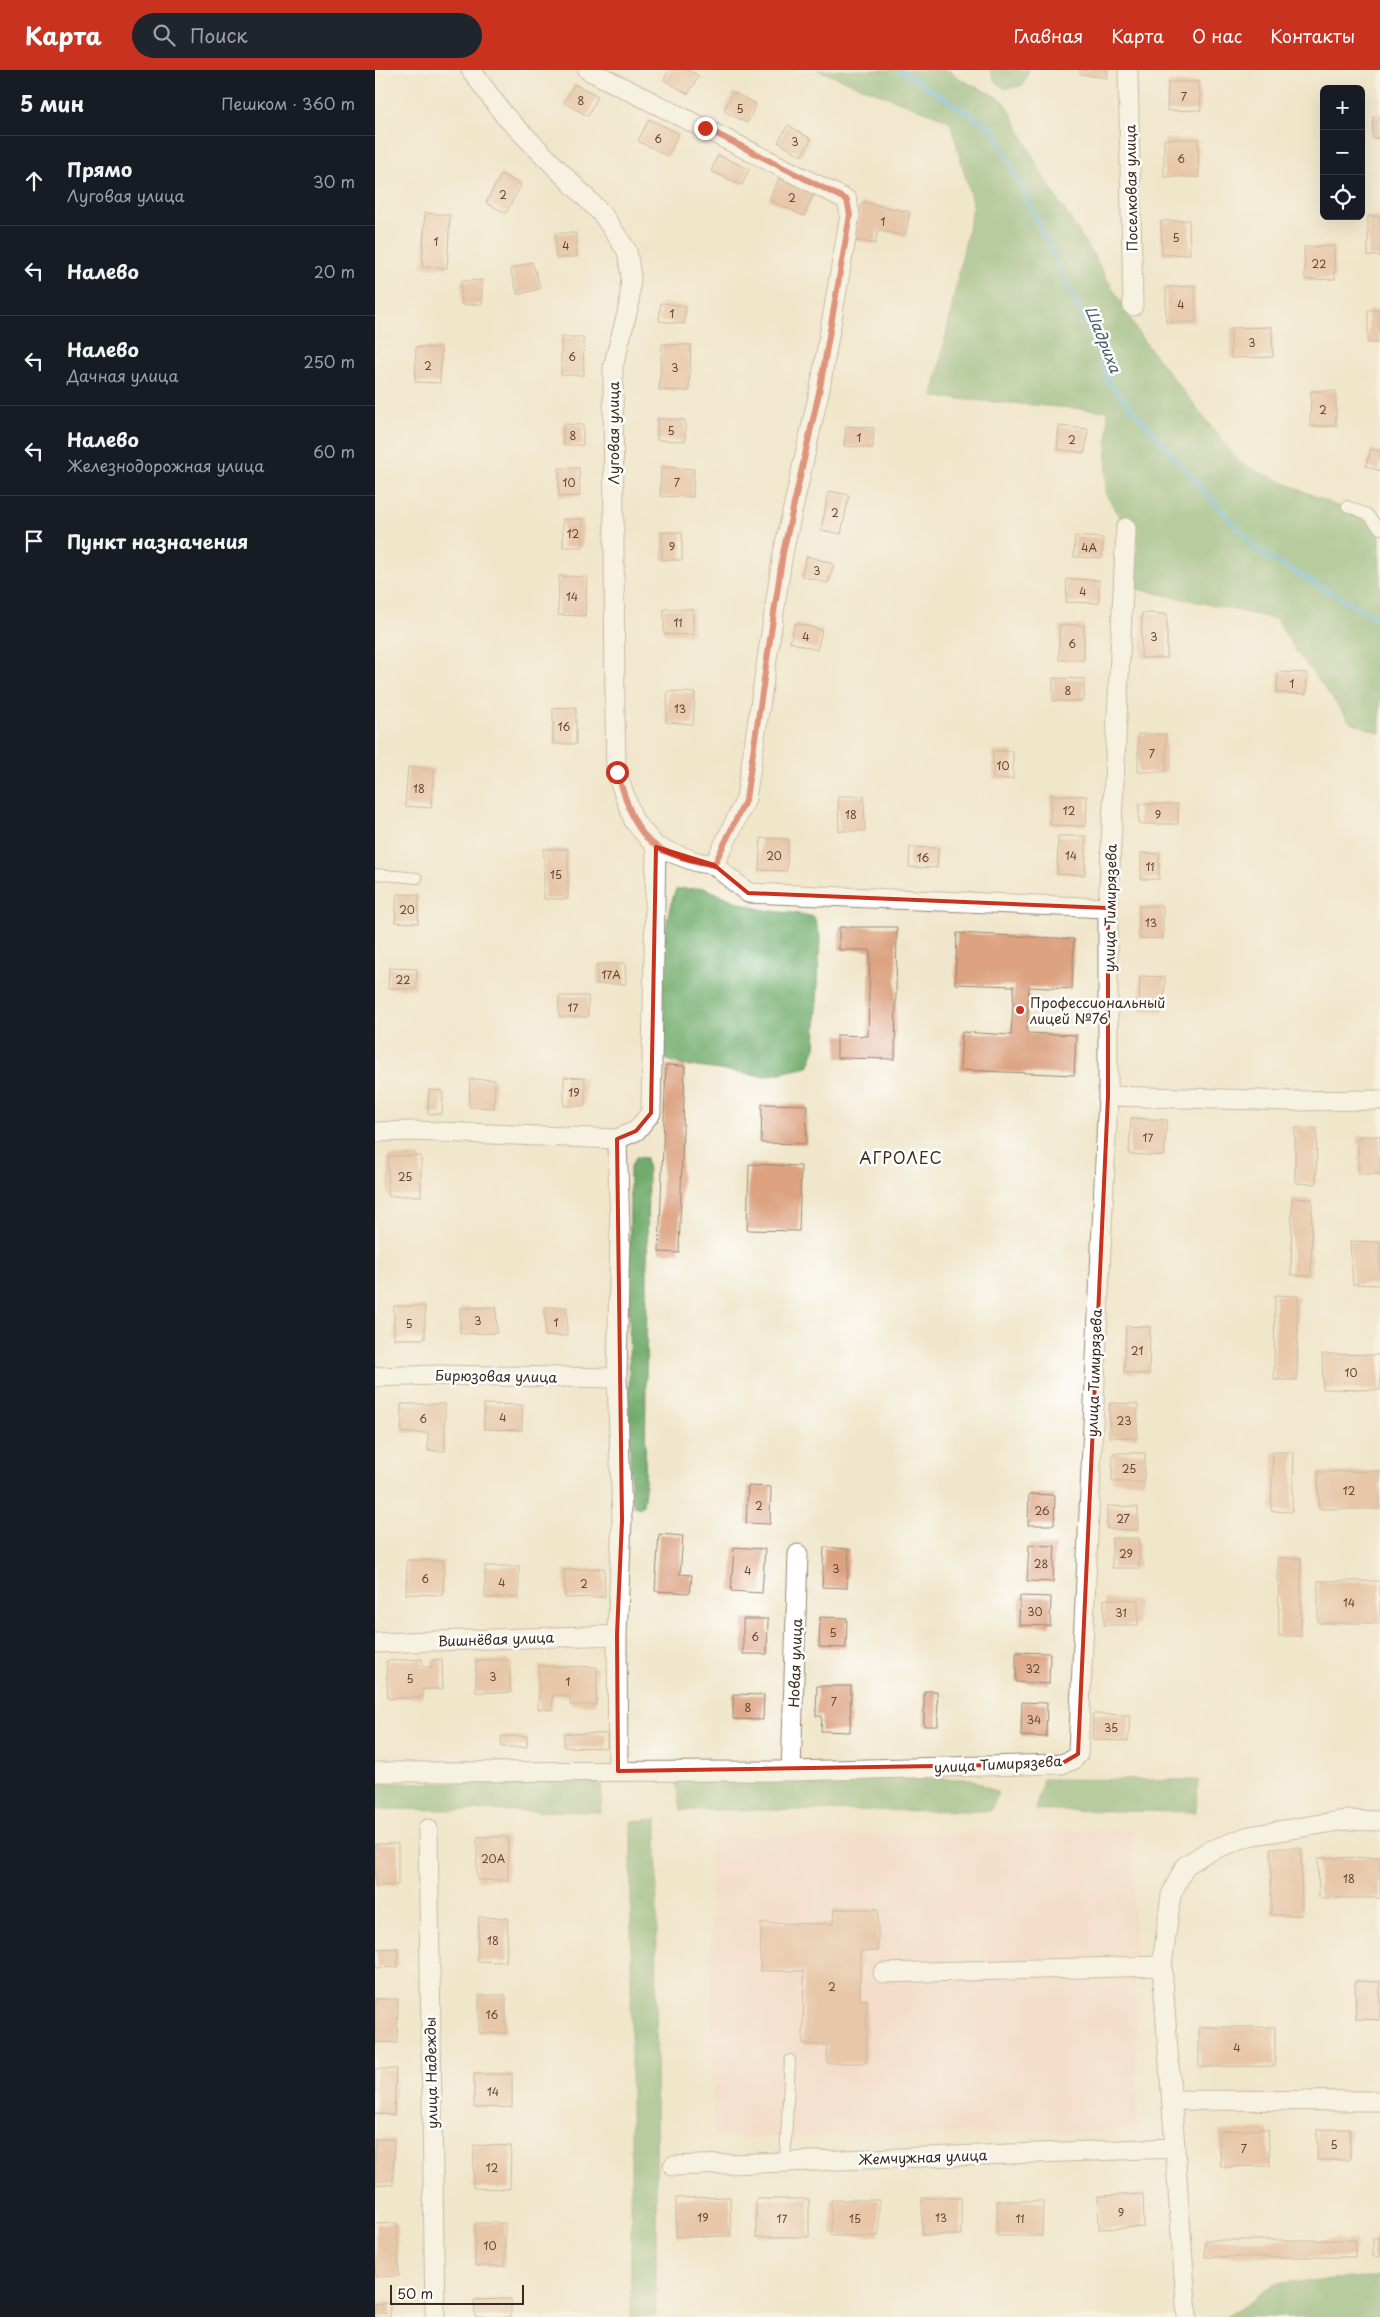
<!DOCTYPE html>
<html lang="ru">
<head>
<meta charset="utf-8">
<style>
  :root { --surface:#171b24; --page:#20242c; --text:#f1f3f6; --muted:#9ea1a6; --line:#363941; --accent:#c8321e }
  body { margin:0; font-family:"Playpen Sans",sans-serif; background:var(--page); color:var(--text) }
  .controls { position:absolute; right:15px; top:15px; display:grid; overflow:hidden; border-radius:8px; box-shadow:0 5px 20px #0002 }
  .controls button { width:45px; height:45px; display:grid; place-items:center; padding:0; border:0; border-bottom:1px solid var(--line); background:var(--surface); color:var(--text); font:25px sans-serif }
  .scale { position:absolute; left:15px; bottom:12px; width:134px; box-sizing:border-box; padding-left:5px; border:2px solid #3b2a1e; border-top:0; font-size:14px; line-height:18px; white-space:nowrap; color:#3b2a1e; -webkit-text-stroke:4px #fff; paint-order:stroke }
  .stop { position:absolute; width:15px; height:15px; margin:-11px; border:4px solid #c8321e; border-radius:50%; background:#fff }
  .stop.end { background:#c8321e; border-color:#fff; box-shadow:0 1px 5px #0008 }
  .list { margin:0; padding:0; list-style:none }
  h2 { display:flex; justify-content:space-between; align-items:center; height:65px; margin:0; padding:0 20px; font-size:21px }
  h2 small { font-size:16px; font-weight:400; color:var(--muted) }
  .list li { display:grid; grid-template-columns:32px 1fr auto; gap:15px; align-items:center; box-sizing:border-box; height:90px; padding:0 20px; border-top:1px solid var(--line) }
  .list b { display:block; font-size:19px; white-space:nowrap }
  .list p { margin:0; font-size:16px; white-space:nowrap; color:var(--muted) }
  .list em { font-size:16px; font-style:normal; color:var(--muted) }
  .icon { flex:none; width:28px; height:28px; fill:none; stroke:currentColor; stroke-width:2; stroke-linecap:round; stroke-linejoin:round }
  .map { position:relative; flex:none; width:1005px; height:2247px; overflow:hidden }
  header { display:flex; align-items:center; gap:30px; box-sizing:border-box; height:70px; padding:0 25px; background:var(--accent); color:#fff }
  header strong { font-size:24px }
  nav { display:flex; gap:28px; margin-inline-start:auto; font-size:18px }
  .search { width:350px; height:45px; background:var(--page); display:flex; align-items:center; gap:12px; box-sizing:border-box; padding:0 18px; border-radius:28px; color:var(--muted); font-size:19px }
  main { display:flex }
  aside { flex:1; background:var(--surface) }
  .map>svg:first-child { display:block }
  .built { fill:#f7d1c8 }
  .forest { fill:#72ac6c; stroke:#566b45 }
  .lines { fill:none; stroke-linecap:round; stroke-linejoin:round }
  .stream { stroke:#51afd0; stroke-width:5.5 }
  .building { fill:#dda381 }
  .lane-casing { stroke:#968874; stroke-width:12 }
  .street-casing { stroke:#968874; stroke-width:21 }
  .lane { stroke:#fff; stroke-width:10 }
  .street { stroke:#fff; stroke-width:19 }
  .route { stroke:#c8321e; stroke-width:6 }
  .marked { fill:none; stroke:#c8321e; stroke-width:4; stroke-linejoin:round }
  .poi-dot { fill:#c8321e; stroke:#fff; stroke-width:2 }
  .labels { text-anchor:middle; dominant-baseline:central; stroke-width:5; stroke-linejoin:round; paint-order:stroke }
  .number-label { font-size:11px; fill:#644837 }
  .street-label { font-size:14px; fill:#3b2a1e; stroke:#fff }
  .poi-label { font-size:14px; fill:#3b2a1e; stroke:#fff; text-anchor:start }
  .water-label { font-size:15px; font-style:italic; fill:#445f65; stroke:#fff }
  .quarter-label { font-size:16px; letter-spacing:1px; fill:#3b2a1e; stroke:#fff }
</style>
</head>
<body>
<header>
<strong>Карта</strong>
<div class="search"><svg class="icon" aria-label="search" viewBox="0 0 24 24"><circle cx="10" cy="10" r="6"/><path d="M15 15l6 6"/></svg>Поиск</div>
<nav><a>Главная</a><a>Карта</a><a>О нас</a><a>Контакты</a></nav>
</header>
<main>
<aside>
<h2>5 мин<small>Пешком · 360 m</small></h2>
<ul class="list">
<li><svg class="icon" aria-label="ahead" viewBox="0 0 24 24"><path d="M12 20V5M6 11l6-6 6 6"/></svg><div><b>Прямо</b><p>Луговая улица</p></div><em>30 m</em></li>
<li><svg class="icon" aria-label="left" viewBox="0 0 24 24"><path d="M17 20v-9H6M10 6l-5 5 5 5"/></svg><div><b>Налево</b></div><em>20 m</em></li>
<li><svg class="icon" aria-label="left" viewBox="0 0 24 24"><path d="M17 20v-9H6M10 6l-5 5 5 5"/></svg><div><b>Налево</b><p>Дачная улица</p></div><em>250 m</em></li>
<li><svg class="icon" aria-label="left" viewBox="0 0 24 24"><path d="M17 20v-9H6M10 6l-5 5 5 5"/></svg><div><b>Налево</b><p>Железнодорожная улица</p></div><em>60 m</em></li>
<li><svg class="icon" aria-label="arrive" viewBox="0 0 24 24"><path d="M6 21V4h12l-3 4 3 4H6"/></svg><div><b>Пункт назначения</b></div></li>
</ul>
</aside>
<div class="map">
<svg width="1005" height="2247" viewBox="0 0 1005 2247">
  <rect width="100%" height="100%" fill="#fff"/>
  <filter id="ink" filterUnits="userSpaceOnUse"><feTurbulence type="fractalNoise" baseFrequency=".02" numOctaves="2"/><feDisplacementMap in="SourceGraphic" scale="10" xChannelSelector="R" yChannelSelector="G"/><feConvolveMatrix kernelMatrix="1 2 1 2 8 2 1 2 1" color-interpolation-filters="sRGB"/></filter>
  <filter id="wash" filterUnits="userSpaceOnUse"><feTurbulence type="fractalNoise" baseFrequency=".0096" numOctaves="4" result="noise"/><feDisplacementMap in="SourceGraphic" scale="20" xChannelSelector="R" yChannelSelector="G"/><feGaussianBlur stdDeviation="1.12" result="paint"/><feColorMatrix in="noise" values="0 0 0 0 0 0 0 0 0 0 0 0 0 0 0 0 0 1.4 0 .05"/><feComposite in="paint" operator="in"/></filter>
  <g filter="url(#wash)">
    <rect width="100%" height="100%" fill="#f0e6cb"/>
    <path class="built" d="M758,1760L763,2061L339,2068L334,1767Z"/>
    <path class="forest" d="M442,0H573C591,15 613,20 631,33L668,106L717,183L766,267L865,393L989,448L1005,464V663L975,652L918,577L901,549L753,517L763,477L731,425L733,341L558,327L598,135L575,51Z
      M615,0H654L647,16L629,19L619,10Z
      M330,818C348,826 365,834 385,839C403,843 421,842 439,847L445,866L440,979L433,997L391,1006L307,995L290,989C290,937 281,868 301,819Z
      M261,1087L271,1088L273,1101L270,1419L268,1435L264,1438L259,1436L256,1428L254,1342L255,1098Z
      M300,1707L597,1709L624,1723L615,1741L306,1740Z
      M668,1709L823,1710L821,1742L660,1740Z
      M0,1713H227L226,1742L0,1739Z
      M282,1749L281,2244V2247H256V1751Z
      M989,2207H1005V2247H851L901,2213Z"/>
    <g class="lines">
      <path class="stream" d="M525,0L619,60L720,272L733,312L883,481L1005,550"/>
    </g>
    <g id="blocks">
      <path class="building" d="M294,0H313L324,6L313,24L289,10Z
        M705,0H733L732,8L705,4Z
        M793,12H824L826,40L792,41Z
        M199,14L223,26L213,46L189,33Z
        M358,22L381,34L372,53L349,41Z
        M998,47H1005V68H997Z
        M274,49L304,64L293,86L263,71Z
        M413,55L436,69L427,86L403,72Z
        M789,69H823L824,107H789Z
        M343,85L374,99L367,115L336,101Z
        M126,104L146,115L131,143L111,133Z
        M404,108L439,124L429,146L394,130Z
        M487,132L535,142L530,166L503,160L500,174L479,170Z
        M50,143L75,145L72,198L47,197Z
        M993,146H1005V186H993Z
        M814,150L815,184L787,185L786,151Z
        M180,163H201L202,187L181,188Z
        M959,176L960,209L930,210L929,177Z
        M157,192L166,218L143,225L135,199Z
        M107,210V234L87,235L86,211Z
        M820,216L821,252L791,253V217Z
        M286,233L311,236L309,254L284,251Z
        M993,240H1005V273H993Z
        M897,257L898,287L856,288V258Z
        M186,267H208L209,305H186Z
        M287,274L316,275L314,321L284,320Z
        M41,277L66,278L65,313L40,312Z
        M936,321H961V356H935Z
        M282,349L310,350V371L282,370Z
        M188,354L208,355V375H188Z
        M471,356L499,358L498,378L469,376Z
        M684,356L713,359L710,383L682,379Z
        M996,379L1005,382V401L991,396Z
        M286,397L319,399L318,427L285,426Z
        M184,398H204L205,426L184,427Z
        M454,421L474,425L466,464L446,460Z
        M188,449H208V477H188Z
        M287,462H307V490H287Z
        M700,466L728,468L727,488L699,487Z
        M432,486L459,494L453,513L426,506Z
        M184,506L212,507L210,546L183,545Z
        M692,509L724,510V533L691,532Z
        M289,539H318V565L289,564Z
        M767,543L792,544V588H766Z
        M420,553L447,560L442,580L415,572Z
        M684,555H709V590H684Z
        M903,602L932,603L931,624L902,623Z
        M678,608L709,609V631H678Z
        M293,621L320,623L318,654L291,652Z
        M201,637V674H178V638Z
        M763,664H791V702H763Z
        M618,681H638V709H618Z
        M33,697L59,699L56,738L30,736Z
        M676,725L712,726L711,756L675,755Z
        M463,726H489L490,761H464Z
        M764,734H803V754H764Z
        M683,766H711L710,805L682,804Z
        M386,768L413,769L412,801L384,800Z
        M535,777L563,778L562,798L534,797Z
        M169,779H193V829H169Z
        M766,783L784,784V809H766Z
        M22,824L44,825L43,853L20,852Z
        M764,836H788V869L764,868Z
        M464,857H522L520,989L462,988V965L493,966L495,880H464Z
        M582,863L699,869L697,919L654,917L652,963L701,965L699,1005L585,1000L587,962L636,965L639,916L580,914Z
        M250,893L251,914H222V894Z
        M14,898L42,899L41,919L13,918Z
        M765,906L790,907L789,942L764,941Z
        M184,926H213V947H184Z
        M291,995L310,996L304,1183L284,1182Z
        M189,1007L210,1008V1036H189Z
        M95,1009L120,1010L119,1038L94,1037Z
        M54,1020L68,1021L67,1044H53Z
        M387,1034L432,1035L431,1074L386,1073Z
        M756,1048L792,1050L789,1086L754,1084Z
        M920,1058H942L941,1114L920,1113Z
        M983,1066H1005V1104H984Z
        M13,1086H46V1126H13Z
        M374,1094L426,1096L424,1161L372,1160Z
        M917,1128L937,1129L936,1206L916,1205Z
        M975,1171L1005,1172V1215L978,1214Z
        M900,1225L923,1226L922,1310H899Z
        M19,1236H50V1269H19Z
        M121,1237L122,1263L85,1264V1238Z
        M170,1237H192V1266H170Z
        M751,1256L775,1257L774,1304L749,1303Z
        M947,1284L1005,1285V1320L948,1319Z
        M735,1333L763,1334L762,1368L734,1367Z
        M26,1334H70V1381H53V1363H27Z
        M109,1334L147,1335V1360L109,1359Z
        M898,1382H919L917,1442L896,1441Z
        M738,1383H770L769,1412H737Z
        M1005,1401V1439H944L943,1402Z
        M373,1416L396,1417L395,1454L371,1453Z
        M654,1424L680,1425L679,1455H653Z
        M732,1436L763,1437V1460L732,1459Z
        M284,1464L308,1466L305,1504L317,1505L315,1523L280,1521Z
        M737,1468H764V1498H737Z
        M654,1475L680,1476L678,1512L652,1511Z
        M359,1477L390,1479L387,1523L356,1521Z
        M449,1477L474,1479L472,1518L447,1517Z
        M903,1488H926V1566H904Z
        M32,1490L69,1491L68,1525L31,1524Z
        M110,1496H144V1527L110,1528Z
        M229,1498L230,1527L190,1528L189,1500Z
        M943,1511H1005V1553H943Z
        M645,1526L676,1527L675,1556L644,1555Z
        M729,1529L763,1530V1555H729Z
        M445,1547L472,1548L471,1578L444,1577Z
        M368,1549H393L392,1584H368Z
        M641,1582L675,1583L674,1614L641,1612Z
        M47,1589L48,1597H57V1590L67,1589L68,1619H47L48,1627L13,1629L11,1591Z
        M101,1590H135V1623L101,1622Z
        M164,1596L222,1597L221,1635H195V1626L178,1625L177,1640L163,1639Z
        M442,1616H476L475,1662L446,1661L447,1646H441Z
        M549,1621H562L563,1656H549Z
        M358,1624L389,1625L388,1650L358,1649Z
        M647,1632L672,1633L671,1667L646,1666Z
        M718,1644L755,1645L753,1671L717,1670Z
        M189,1663L232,1664V1678L189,1677Z
        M126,1666H152V1677H127Z
        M102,1767H133V1810H102Z
        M0,1774H23V1815L0,1816Z
        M896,1778H926L927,1845H896Z
        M1005,1787V1828H944L943,1788Z
        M459,1839H503V1881H485V1930H492L491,1993H452V1975L428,1974L429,1901H385L386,1853L458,1854Z
        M104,1847L133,1848L131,1892L102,1891Z
        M23,1878V1897L1,1898V1879Z
        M980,1911L1005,1912V1950L981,1949Z
        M104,1925H131V1963H104Z
        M0,1929H23L22,1973L0,1972Z
        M824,1957H900V1996L824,1997Z
        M0,1999H21L19,2045L0,2044Z
        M99,2004H137V2037L99,2038Z
        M893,2059L895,2096L846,2097L844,2061Z
        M942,2059H975V2090H942Z
        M0,2069H19L18,2115L0,2114Z
        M99,2075L136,2076L135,2119L98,2118Z
        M768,2124L769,2157L724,2159L723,2126Z
        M355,2127L356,2166L301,2167V2128Z
        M547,2128H586V2165H547Z
        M381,2129H434V2167H381Z
        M456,2130H504V2166H456Z
        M622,2131H668L667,2166H622Z
        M22,2153L24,2206L0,2207V2154Z
        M100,2153H130V2196H100Z
        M998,2168H1005V2187L998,2186Z
        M830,2170H980V2187H830Z
        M136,2229V2247H100L99,2230Z
        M15,2233V2247H0V2234Z"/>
    </g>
  </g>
  <g filter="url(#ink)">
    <use href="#blocks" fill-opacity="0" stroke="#968874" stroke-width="1"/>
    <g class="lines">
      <g class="lane-casing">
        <path id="lane" d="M972,436L992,444L1005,459
          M0,804L42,808
          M410,2092L415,1990"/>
      </g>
      <g class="street-casing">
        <path id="street" d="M96,0L129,45L228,145L252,181L256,206L254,235L238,297L240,645L241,702L259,751L281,777L322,792L339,795L373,823L733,838
          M213,0L472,130L475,145L445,318L408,483L371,729L339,795
          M753,0L758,236
          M733,1026L918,1031L1005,1030
          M0,1062L37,1061L242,1069
          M0,1307L62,1305L242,1308
          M0,1573L242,1565
          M243,1701L242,1565L247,1450L242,1308L245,1159L242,1069L261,1061L276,1043L281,777
          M416,1701L423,1484
          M0,1702L416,1701L686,1694L698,1690L703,1684L733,1026V838L751,458
          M53,1759L60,2247
          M508,1903L787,1896
          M797,2030L1005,2031
          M298,2096L799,2078
          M812,2247L787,1896L796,1825L810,1796L832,1782L874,1766L970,1750L1005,1751"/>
      </g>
      <use href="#lane" class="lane"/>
      <use href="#street" class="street"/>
    </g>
  </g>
  <g class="lines" filter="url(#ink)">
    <path class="route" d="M242,702C250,726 258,761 281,776C292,785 325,792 339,795L371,729L408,483L445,318L475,145L472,130L330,58"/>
  </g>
  <path d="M0 0H1005V2247H0ZM281,777L339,795L373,823L733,838V1026L703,1684L686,1694L243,1701L242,1565L247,1450L242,1069L261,1061L276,1043Z" fill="#f0e6cb" fill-opacity=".55" fill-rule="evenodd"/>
  <path class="marked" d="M281,777L339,795L373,823L733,838V1026L703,1684L686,1694L243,1701L242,1565L247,1450L242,1069L261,1061L276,1043Z"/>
  <circle class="poi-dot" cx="645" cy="940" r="5"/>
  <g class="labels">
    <g class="number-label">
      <text x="809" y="26">7</text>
      <text x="206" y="30">8</text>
      <text x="365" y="38">5</text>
      <text x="283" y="68">6</text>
      <text x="420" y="71">3</text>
      <text x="806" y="88">6</text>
      <text x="128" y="124">2</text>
      <text x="417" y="127">2</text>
      <text x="508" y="151">1</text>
      <text x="801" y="167">5</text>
      <text x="61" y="171">1</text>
      <text x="191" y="175">4</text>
      <text x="944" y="193">22</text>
      <text x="806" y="234">4</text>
      <text x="297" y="243">1</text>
      <text x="877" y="272">3</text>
      <text x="197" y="286">6</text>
      <text x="53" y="295">2</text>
      <text x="300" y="297">3</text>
      <text x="948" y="339">2</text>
      <text x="296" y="360">5</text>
      <text x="198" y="365">8</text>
      <text x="484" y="367">1</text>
      <text x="697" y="369">2</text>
      <text x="194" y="412">10</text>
      <text x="302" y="412">7</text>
      <text x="460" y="442">2</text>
      <text x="198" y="463">12</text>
      <text x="297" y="476">9</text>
      <text x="714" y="477">4А</text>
      <text x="442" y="500">3</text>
      <text x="708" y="521">4</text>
      <text x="197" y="526">14</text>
      <text x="303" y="552">11</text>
      <text x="431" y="566">4</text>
      <text x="779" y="566">3</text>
      <text x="697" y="573">6</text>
      <text x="917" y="613">1</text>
      <text x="693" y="620">8</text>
      <text x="305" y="638">13</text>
      <text x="189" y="656">16</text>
      <text x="777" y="683">7</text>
      <text x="628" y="695">10</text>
      <text x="44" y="718">18</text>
      <text x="694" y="740">12</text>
      <text x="476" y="744">18</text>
      <text x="783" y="744">9</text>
      <text x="399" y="785">20</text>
      <text x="696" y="785">14</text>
      <text x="548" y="787">16</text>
      <text x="775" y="796">11</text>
      <text x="181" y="804">15</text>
      <text x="32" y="839">20</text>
      <text x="776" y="852">13</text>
      <text x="236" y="904">17А</text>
      <text x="28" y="909">22</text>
      <text x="198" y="937">17</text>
      <text x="199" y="1022">19</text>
      <text x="773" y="1067">17</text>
      <text x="30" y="1106">25</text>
      <text x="103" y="1250">3</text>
      <text x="181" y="1252">1</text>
      <text x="34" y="1253">5</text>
      <text x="762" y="1280">21</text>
      <text x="976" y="1302">10</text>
      <text x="128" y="1347">4</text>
      <text x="48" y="1348">6</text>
      <text x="749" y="1350">23</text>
      <text x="754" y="1398">25</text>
      <text x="974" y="1420">12</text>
      <text x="384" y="1435">2</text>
      <text x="667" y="1440">26</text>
      <text x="748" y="1448">27</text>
      <text x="751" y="1483">29</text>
      <text x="666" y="1493">28</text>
      <text x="461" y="1498">3</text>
      <text x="373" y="1500">4</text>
      <text x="50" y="1508">6</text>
      <text x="127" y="1512">4</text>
      <text x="209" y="1513">2</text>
      <text x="974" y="1532">14</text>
      <text x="660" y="1541">30</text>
      <text x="746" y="1542">31</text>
      <text x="458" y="1562">5</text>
      <text x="380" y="1566">6</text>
      <text x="658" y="1598">32</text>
      <text x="118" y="1606">3</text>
      <text x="35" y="1608">5</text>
      <text x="193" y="1611">1</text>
      <text x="459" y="1631">7</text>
      <text x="373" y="1637">8</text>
      <text x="659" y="1649">34</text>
      <text x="736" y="1657">35</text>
      <text x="118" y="1788">20А</text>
      <text x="974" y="1808">18</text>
      <text x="118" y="1870">18</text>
      <text x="457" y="1916">2</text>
      <text x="117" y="1944">16</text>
      <text x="862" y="1977">4</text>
      <text x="118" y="2021">14</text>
      <text x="959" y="2074">5</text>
      <text x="869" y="2078">7</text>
      <text x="117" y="2097">12</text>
      <text x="746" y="2142">9</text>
      <text x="328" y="2147">19</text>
      <text x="566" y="2147">13</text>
      <text x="407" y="2148">17</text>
      <text x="480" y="2148">15</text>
      <text x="645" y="2148">11</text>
      <text x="115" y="2175">10</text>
    </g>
    <g class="street-label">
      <text transform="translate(756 118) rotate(-91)">Поселковая улица</text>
      <text transform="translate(238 363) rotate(-90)">Луговая улица</text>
      <text transform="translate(735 838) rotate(-89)">улица Тимирязева</text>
      <text transform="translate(719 1303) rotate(-88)">улица Тимирязева</text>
      <text transform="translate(121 1306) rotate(1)">Бирюзовая улица</text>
      <text transform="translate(121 1569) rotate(-2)">Вишнёвая улица</text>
      <text transform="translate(420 1593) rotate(-88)">Новая улица</text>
      <text transform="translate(623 1694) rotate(-3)">улица Тимирязева</text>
      <text transform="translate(56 2003) rotate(-91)">улица Надежды</text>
      <text transform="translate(548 2087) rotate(-2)">Жемчужная улица</text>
    </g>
    <g class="poi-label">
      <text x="655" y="932">Профессиональный<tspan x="655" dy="16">лицей №76</tspan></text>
    </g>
    <g class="water-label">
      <text transform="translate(729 269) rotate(68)">Шадриха</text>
    </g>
    <g class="quarter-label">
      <text x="526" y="1087">АГРОЛЕС</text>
    </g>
  </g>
</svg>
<div class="controls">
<button>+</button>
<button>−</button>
<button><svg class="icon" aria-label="locate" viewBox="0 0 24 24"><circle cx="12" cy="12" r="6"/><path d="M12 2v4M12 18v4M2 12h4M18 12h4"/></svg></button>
</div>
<div class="scale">50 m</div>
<div class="stop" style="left:242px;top:702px"></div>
<div class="stop end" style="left:330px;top:58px"></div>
</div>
</main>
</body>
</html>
